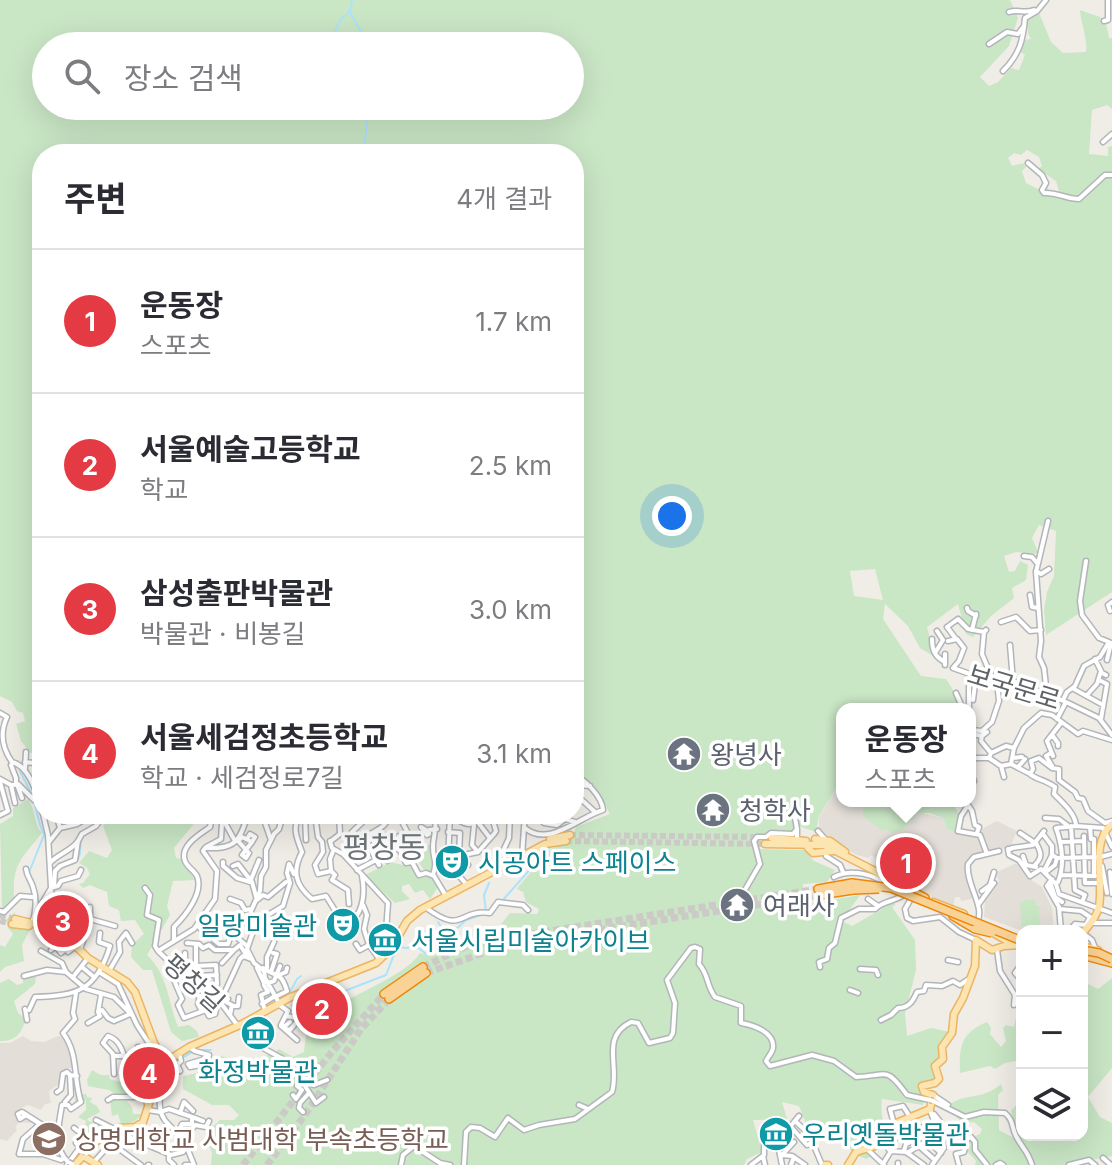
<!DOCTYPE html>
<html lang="ko">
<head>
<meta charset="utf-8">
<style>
  :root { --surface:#fff; --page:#f7f7f7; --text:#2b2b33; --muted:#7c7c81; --line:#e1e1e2; --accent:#e33a43 }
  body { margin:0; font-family:Inter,"Noto Sans KR",sans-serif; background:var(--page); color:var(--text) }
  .controls { position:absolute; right:24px; bottom:24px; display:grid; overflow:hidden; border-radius:16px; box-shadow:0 8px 32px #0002 }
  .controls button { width:72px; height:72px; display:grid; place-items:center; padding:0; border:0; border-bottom:2px solid var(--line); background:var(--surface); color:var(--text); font:40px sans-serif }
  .you { position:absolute; left:672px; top:516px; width:28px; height:28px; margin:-20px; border:6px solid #fff; border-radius:50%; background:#1a73e8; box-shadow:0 0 0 12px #1a73e833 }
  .badge { display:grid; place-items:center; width:52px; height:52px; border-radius:50%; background:var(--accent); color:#fff; font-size:26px; font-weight:700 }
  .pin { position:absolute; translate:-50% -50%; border:4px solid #fff; box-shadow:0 2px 8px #0006 }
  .popup { position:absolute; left:836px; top:703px; width:140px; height:104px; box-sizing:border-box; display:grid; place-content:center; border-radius:16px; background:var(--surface); filter:drop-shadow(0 2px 6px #0005); font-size:26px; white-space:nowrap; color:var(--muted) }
  .popup b { font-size:30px; color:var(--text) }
  .popup::after { content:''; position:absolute; left:50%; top:100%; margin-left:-16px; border:16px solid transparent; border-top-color:var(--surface) }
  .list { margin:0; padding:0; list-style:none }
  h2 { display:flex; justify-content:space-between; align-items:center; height:104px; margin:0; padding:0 32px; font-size:34px }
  h2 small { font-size:26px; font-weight:400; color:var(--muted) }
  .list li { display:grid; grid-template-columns:52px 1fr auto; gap:24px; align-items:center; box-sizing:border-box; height:144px; padding:0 32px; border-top:2px solid var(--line) }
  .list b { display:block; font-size:30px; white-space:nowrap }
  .list p { margin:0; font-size:26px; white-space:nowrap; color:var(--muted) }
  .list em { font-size:26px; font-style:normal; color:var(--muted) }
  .icon { flex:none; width:44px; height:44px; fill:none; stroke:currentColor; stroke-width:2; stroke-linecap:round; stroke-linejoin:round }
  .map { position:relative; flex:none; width:1112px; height:1165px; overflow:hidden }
  .search { position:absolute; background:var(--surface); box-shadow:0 8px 32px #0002; left:32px; top:32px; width:552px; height:88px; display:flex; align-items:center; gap:20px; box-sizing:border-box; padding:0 28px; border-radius:44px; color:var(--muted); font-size:30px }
  .panel { position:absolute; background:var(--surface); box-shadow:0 8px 32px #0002; left:32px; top:144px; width:552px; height:680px; border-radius:32px }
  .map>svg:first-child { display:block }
  .education { fill:#e3ded8 }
  .green { fill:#c9e6c5; fill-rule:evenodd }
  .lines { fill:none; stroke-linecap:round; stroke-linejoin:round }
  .stream { stroke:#abe3fc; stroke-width:2 }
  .river { stroke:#abe3fc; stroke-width:5 }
  .major-tunnel { stroke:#cccac7; stroke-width:6; stroke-dasharray:6 3; stroke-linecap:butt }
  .highway-tunnel { stroke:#cccac7; stroke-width:7; stroke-dasharray:7 3.5; stroke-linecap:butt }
  .minor-casing { stroke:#b2b5b9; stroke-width:7 }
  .major-casing { stroke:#ecb463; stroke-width:9 }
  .highway-casing { stroke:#ee8709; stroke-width:10 }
  .minor { stroke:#fff; stroke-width:4 }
  .major { stroke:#fce5b0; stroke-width:6 }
  .highway { stroke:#f9d295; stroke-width:7 }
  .minor-bridge-casing { stroke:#b2b5b9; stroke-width:7; stroke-linecap:butt }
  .highway-bridge-casing { stroke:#ee8709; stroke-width:10; stroke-linecap:butt }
  .minor-bridge { stroke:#fff; stroke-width:4 }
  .highway-bridge { stroke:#f9d295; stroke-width:7 }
  .labels { text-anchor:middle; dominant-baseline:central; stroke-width:7; stroke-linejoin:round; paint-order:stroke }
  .street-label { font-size:26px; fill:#5e6367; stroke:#fff }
  .worship-label { font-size:26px; fill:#5b616d; stroke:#fff; text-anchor:start }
  .culture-label { font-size:26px; fill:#0d838f; stroke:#fff; text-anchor:start }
  .education-label { font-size:26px; fill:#785e54; stroke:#fff; text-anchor:start }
  .quarter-label { font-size:30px; fill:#6f7578; stroke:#fff }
</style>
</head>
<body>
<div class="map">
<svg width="1112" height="1165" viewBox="0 0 1112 1165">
  <rect width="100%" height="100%" fill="#f0ede7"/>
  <path class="education" d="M842,779V801H864L862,806L886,829L901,831L918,813H923L943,818L947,829L958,834H978L984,852L971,858L966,868L973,894L971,899L961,901L960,897H955L953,908L918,893L881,868L883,863L871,855L868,858L857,855L826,839L819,830V817Z
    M997,821L1017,831L1010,847L988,852L980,830Z
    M1019,862L1033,881L1042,887L1052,908L1054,931H1022L984,917L985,901L999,881L995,873Z
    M330,985L346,1001L342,1032L324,1027L317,1017L308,1016L290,1005L293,1000Z
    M23,1036L31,1041L44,1042L58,1036L65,1037L73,1055L74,1067L66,1069L59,1084L49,1091L51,1103L45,1104L41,1110L28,1105L21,1108L36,1118L31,1123L19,1122L15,1128L17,1130L7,1141L0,1139V1043H10Z"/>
  <path class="green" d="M0,0H1010L1018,18L1009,46L980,77L989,86L998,82L1011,68L1019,70L1025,55L1021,52L1025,40L1031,39L1028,33L1027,19L1039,13L1051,42L1063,53L1086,52C1088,40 1081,24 1080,10L1100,17L1103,24L1106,23L1109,38H1112V109L1107,105L1092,110L1089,154L1108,156V147L1112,146V592L1046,635L1044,610L1047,592L1054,576L1056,531L1039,525L1032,538L1039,554L1016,552L1004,556L1009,572L1015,571L1020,561L1028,565L1026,580L1012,588L1014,598L991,616L973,637L966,634L958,604L927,627L935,657L920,648L908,626L885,604L883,619L921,676L946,679L955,693L960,709H842V779L819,816L816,832L799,826L793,832L773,830L757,843L760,849L804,850L814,861L835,870L827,882L803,884L802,905L860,895L842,921L852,926L894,902L895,905L892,907L915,940L916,970L905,1014L907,1036L931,1028L950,1032L941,1058L931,1067L935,1080L922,1084L927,1095L924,1097L923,1105L882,1099C878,1127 897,1134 867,1159L855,1155L835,1132L811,1136L799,1106L782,1102L787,1119L753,1120L762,1152L747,1159L744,1165H211L212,1153L205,1134L220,1120H234L239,1115L229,1105H212L183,1089V1076L197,1073L220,1056C240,1060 262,1061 279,1049L293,1057L304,1052L308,1016H317L324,1027L342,1032L346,1001C365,990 410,971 420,953L427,955L432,945L439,946C453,939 466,946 480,941C492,937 502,923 510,913L537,914L539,909L526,902L523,892L517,889L519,886L551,849L570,841L576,827L610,814L594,785L574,771V154H42V752L31,753L21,741L16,724L25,721L23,713L17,711L12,702L0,696ZM46,46H570V106H46ZM1027,150L1039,157L1042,166L1038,169L1056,181L1059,191L1052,192L1045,186L1040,190L1026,183L1022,171L1026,167L1023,163L1012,166L1008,158L1014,153L1021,155ZM875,569L883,600L854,596L850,571Z
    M28,799C37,813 33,823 42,833C22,858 12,864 14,897L2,909L0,824L13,816V808Z
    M864,801H950L959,813L956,823L958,834L947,829L943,818L929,813H918L901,831L891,833L887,829L883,831L863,816Z
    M111,814H202L174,848L176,858L182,859L195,880L173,881L167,906L170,915L147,955C168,975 168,1001 178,1027L189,1025L197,1031L199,1037L182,1041L171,1032L152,970H143L131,957L132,945L144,934L135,920L121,921L119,910L109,906L107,892L90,885L83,888L79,884L83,883L90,874L87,868L79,863L89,851L107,858L112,850L103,826Z
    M413,839L431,846C435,861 430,873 438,887L430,899L423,890L415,893L409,884L402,886V891L410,899L395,903L365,875L391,862L406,866L413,864L418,877H429L407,846L406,841Z
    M1025,900H1035L1036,906H1039L1040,931H1022L1020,903Z
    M15,912L14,924L31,928L22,945L24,961L5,967L0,972V945L5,947L13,934L8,928L6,920Z
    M36,976L35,984L14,1001L18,1013L26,1019C21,1034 16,1041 0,1041V983L9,979L17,985L23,983V979Z
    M1082,978L1084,982L1098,989L1112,978V1068L1088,1097L1100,1117L1112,1123V1156L1063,1165H975L976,1161L967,1151L968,1139L980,1134L982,1129L974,1122C959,1124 954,1117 950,1104C969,1092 981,1101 1001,1084L1003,1090L998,1095L999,1130L1012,1137L1016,1131L1011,1111L1022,1098V1135H1082Z
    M1018,1010H1022V1060L1005,1063L995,1069L990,1066L960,1073C959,1046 961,1033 987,1022L991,1028L990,1034L1001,1047L1006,1041L1003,1028L1006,1025L1014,1027Z
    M92,1070L101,1075H109L110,1079L128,1084L129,1089L123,1096L132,1107L133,1114H142C136,1122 131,1123 121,1124L118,1114L112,1116L110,1100L115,1094L109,1090L88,1086L87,1080Z
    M86,1094L87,1097L92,1098L90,1102L97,1106L100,1112L87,1119L90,1122L96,1121L108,1129L86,1141V1135L83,1133L86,1121L78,1117L86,1110V1100L72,1108L71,1106L75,1101V1095Z"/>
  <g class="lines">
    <path class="stream" d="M352,0L350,12L369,46
      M315,46L326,36L334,35L340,20L350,12
      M363,154L369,106
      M20,771L32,795
      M101,823L108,814
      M72,864C83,859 79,849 81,839
      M28,875L44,835C38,823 38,814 34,802
      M502,901L549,848
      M486,912L484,895L489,883
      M438,922L443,930L454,931L466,920L481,915
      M332,985L342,992L386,975L397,947L407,948L415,945L426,954L431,943L440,945L444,941
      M280,998L290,992L297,979L301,976
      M198,1050H211"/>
    <path class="river" d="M166,1073L176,1060L191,1051"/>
    <path class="major-tunnel" d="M570,835L760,837
      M566,841L765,844
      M0,915L15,919
      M0,921L12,924"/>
    <path class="highway-tunnel" d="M423,967L465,947L492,940L818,889
      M426,973L509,944L820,895
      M243,1165L331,1053L384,994
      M267,1165L305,1115L361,1029L389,999"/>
    <g class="minor-casing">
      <path id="minor" d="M1009,12C1018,9 1024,14 1034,10
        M1104,21L1108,20V0
        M989,44L1007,32L1018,34L1024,26
        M1003,71C1020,54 1023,40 1025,18L1037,11L1046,0
        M1103,142L1112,134
        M1028,163L1042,175L1046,183L1042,190L1044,193C1057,192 1066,199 1079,199L1105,175H1112
        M1024,556L1032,557L1037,563
        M1036,571L1041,574L1049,569
        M1030,595L1032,607L1038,608
        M967,608L968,611L976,616
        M1110,611L1108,605L1112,602
        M1001,622L1016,617L1030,631L1041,630
        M972,630L976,614
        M984,632L982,654L993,680
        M932,639C932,650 935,657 945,662
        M956,639L947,627L958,619L968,629L984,632L986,630
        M948,641L957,639L964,648L959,661L953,668L987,680L1013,681L1066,702L1099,718L1112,735
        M1010,645L1013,681
        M935,653L943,640L937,631
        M1095,659L1102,673L1106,675
        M1107,660L1111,643
        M945,665V654
        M1099,680L1107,684L1101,719
        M969,686V709
        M1074,689L1103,705
        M956,693L963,709
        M1047,695L1044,668L1039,657L1041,641L1036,572L1048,521
        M1087,695L1097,684L1101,671
        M973,700L976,676
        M1063,700L1067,692L1075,686L1084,666L1100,657L1109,642L1099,638L1082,615L1080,601L1086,561
        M0,713L7,717C0,732 2,748 12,762C30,766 37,795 42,812
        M1057,719L1066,702
        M987,732L982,736L972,734L971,730L982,731L992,722L999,701L998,691L1003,679
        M982,735L981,741L991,753
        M1052,735L1058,743V746
        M1051,753L1046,756L1052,766
        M1053,756L1047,741L1061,723
        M989,758L1001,766L1011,764L1030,774
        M1012,758L1022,757
        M25,762L42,764
        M970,762L976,758H989L991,753L1006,746L1014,748L1024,728L1041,713L1052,715L1078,734L1083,731L1112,740
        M1011,764L1014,748
        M11,765L16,778V785
        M1001,766L1004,777
        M1018,767L1025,759
        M25,769L26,752
        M970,772L974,781
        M0,779L11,785L18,784L34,800L38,797
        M0,782L8,811L0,815
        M11,785L15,803
        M18,787L22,798
        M1055,787C1046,780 1035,779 1030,774L1033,769L1031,761L1039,758L1052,768L1059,769V780L1075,792L1078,798L1083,799L1088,811L1105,823L1112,821
        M1055,787L1054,794C1062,802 1076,814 1076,826
        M574,789L578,785L590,786
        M965,801L968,805L961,816L958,831L980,835L987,854
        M968,805L972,811L975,825L979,827L977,833
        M574,806L582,800L595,812
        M43,814L48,835L52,905L55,916
        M56,814L60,828
        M74,814H77
        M212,814L224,821L235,841
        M262,814L271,840
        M315,814L318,837L322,842
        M398,814L410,837L412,836L416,841
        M417,814L421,818
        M450,814L448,863L467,885
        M536,814L544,823L557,825L565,819L575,822
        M305,816L300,817C291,827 298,841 302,852C292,871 295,885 312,899L326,896L341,920L352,921C364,910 365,891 362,876
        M305,816L306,840
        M450,816C468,825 469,829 484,814
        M795,818L797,829
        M1045,818L1059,819L1067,825
        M339,819L356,814
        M477,821L490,838
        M464,823L468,814
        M474,825L472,845L478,852
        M1071,826L1075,890L1085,895L1082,902
        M1090,827L1091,839H1094V876
        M525,828C549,848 579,817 603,810C602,797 586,780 574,775
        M1056,828C1062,844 1065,865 1058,882
        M1057,828L1076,826L1103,828L1112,847
        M818,831L825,839
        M429,832L421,827L427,835L429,834V830L437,829
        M448,832L460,833L459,856L468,865
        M1020,833L1035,843
        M1043,834L1052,846V855L1057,858L1100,857L1112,854
        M1084,836L1085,883H1100
        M238,841L242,837L252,842L255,837L250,834L247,839
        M238,841L249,853L246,858L242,855L252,842
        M330,841L332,848L343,854L388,903L386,932L377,943L382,956
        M331,841L340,834L339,814
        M49,842L60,828L77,824L94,814
        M322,842L323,852L315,865L318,874L331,871L330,859L334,849
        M1061,842L1084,841
        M206,847L221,839L222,823L226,820H232L235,814
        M364,847L371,850L379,865
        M399,848V836
        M1012,848L1033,845L1044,831
        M1011,849H1008L1009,855L1019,860L1030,876L1041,869L1056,884L1059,894L1112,913
        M371,850L375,841L381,839L384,846L388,843L394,849L399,848L406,863L412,862L419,875L426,873L434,876L446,896
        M343,854H362L367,836C377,829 387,828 389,814
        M343,854L350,842L352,832L371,814
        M459,856L478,852L494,834L496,831L491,814
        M522,856L525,814
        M826,856L840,865L843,872
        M1023,856L1026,865L1036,867
        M387,861L388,855L394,849
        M223,862V866L237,878L250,882L259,860
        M50,863C59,853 70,852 78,841
        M506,864L503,851L509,838L510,814
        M1035,865C1043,857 1041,852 1036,843
        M233,866L238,864L252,882L257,900L263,895L268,897L286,882
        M1102,866L1107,893
        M26,869C27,877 31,880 33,887C37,898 36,913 32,923
        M357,870L376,860
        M331,871L335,875L332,880L348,890L349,904
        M1044,871L1052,855
        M1046,872L1055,865L1057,858
        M1110,872L1112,894
        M433,875C438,859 433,861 433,847C433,837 437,829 435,818L440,814
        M1061,875L1095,876
        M834,877C851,868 877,874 890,888
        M1052,879L1047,886L1059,907L1061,931
        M1050,882L1055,897L1062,902
        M54,887L55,871L60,866L75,860L78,841L82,834L96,826L105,814
        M145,888L150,895L147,915L159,920L155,946L158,951L188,980L201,984L217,998L238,1026
        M746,888L760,864L754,841L757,837H766L771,833L793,834L797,829V839
        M982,891L990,885L994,872
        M912,897L905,909L907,918L913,921L940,917L959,932L976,940
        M230,899L241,903L245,910L251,909
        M868,899L878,906
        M978,905L994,883
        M425,907C464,936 457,909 490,913L498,902L523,905L528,910
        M1060,909L1081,911L1090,917L1086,925
        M0,911L4,912L20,896L32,897
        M37,912L51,888L58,886L61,881L78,876L81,870
        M90,919V907
        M977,922C986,908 965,883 968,864L974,857L999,851
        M234,923H247L252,928
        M1090,923H1112
        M197,925L203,931L216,919L222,922L224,931L214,936V940L219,944H228L230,938L234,935L247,946
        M253,930L258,928L263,918L283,906L290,883L287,873L289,864L294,874
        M1069,931L1075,924L1086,925
        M1083,933L1092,940L1096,950
        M174,940V927C185,916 204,893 197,876C194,870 187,867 185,861C179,846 200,834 210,827L211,822L206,814
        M187,943L199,944L203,948L209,945L215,950H234L240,945L247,956
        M196,944V976L189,993L218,1001
        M356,944L360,950L369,945L364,929L367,915L363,905
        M369,945L380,960
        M56,946L61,953L66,949L68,952L76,946
        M51,950L67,938
        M80,950L90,919L115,926
        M997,950L1000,971L1015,995L1014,1005
        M41,951L62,963L66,972
        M158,951L194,929L215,899L217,871L203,851L205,848C235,849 239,843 248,814
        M176,955L175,965L171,973L182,999L178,1005L184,1018L206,1010L209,1016L215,1014L218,999L223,996L240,959L243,956L251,959
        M948,960L958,962
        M222,963L234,950
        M1022,963L1015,973L1022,981
        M82,967L94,977
        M175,967L216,965L217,984H204
        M185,967V953
        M820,967L819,962L827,959L829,948L835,943L841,918L859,909H875C884,900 895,902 905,894
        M257,968L264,983L266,982
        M263,968C277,978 281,971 287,991L275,997
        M267,968V957L274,942
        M860,969L876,970L878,975
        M109,971L120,952L119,942L126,933L132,943
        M99,972L118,984L137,1025L148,1042L154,1043
        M271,972L277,954L273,953
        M279,975L286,972L287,968
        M24,976L47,970L66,972L86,989L114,997L132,1015
        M196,976L217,975
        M73,977L88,958
        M268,983L274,981L280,966
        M264,985L268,992L261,995L265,1011
        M850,990L858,993
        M200,996L198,1004L202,1011
        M228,999L226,1002L232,1005L230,1015
        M279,1003L265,978L264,971L254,963L247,949L253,932L251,911L260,891L261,876L266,867V850L274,834L279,829L283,814
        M262,1004L275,996
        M278,1004L288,1011L281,1025L285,1026L290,1022
        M232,1006H238L239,997
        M25,1009L27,1020
        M29,1010L35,997C77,996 97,990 110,946L99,942L100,933
        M98,1012L101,995
        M287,1016L306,1020
        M881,1020L891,1015L898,1008C909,1008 913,1001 917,992L924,991L926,985L942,986L953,981L960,985L969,979
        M88,1023L100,1016L98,1012L102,1010L108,1018L114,1021L130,1014
        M241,1025L252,1042L283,1059L308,1082L314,1085L327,1080
        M281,1026L297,1040
        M286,1029L290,1030L295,1024
        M138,1047C137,1063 142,1093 148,1106
        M189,1047L195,1051L209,1055L208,1058L188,1064L190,1067L200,1065
        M179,1053L181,1061L177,1065L180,1071
        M113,1056H137
        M114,1074L113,1054L103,1043L108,1036C125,1041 125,1065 131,1080L141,1083
        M306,1080L305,1086L316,1103L324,1097
        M57,1092L61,1089L63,1074L67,1072L70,1075L77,1076
        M293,1095L296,1099L302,1090L297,1086
        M933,1095L948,1105
        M108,1100L113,1097H145
        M933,1101L965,1117L984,1112L1005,1113C1014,1121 1011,1126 1016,1136C1022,1148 1028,1151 1032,1165
        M65,1102L71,1095L70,1075
        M579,1105L588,1109
        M148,1110L160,1112L169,1109L192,1117
        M930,1110L944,1148L932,1165
        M303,1112L299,1108L300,1103L309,1093
        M180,1113L184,1102L193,1111
        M934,1114L950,1134
        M96,1120L114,1129
        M795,1121L809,1134L822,1165
        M40,1124L23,1139L19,1154H43L61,1160L64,1158
        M894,1124L890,1109L903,1106L910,1117
        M44,1126L22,1112L18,1114L20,1119L26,1115L56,1134
        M136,1126L138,1131L162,1144
        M791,1127L807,1145L813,1143
        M74,1128L82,1134L76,1143L79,1146
        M804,1128L810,1127L820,1133
        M122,1129V1133H137
        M178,1132L182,1124H192V1117L203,1121
        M890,1133L913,1124
        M137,1134L153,1144
        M108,1136L129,1137L171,1155L183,1152L186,1145C182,1136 176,1132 169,1125C153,1110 161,1089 168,1071
        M926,1139L941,1153
        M184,1140L195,1125L206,1127L209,1121
        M777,1140L782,1165
        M186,1145L194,1165
        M919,1146L935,1160
        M868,1150L884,1165
        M904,1151L906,1144L926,1136
        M907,1153L925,1142L926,1126L884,1143L890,1151L906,1152L924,1165
        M169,1154V1160L174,1165
        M782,1155L792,1156L805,1165
        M782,1155L794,1142
        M763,1156L765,1165
        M1103,1158L1111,1165
        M68,1162C52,1146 59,1125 62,1105H68L71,1109L81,1102C73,1079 79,1054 63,1033L75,1019L73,1013L76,993
        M93,1163L111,1143L141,1165
        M898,1163V1165
        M883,1164L891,1151
        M67,1165L86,1139L107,1131
        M148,1165H149
        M185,1165H190
        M401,1165L403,1155L414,1146L440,1163L450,1165
        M464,1165L466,1132L471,1127L480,1128L495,1137L508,1118L524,1130L539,1125L575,1119L612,1092C620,1066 600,1037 631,1022L638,1023L649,1043L670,1038L673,1033L675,1003L667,980L691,948L695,947L700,949L699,964C709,975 706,985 715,997L741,1006V1023C753,1025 775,1032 773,1048C772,1053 768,1057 766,1061L770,1066L812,1055L834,1061L856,1077C888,1076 885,1065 907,1095L930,1100
        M751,1165L764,1155V1140L769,1137L779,1140L799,1116
        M791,1165L794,1157
        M959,1165L956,1154L964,1152L967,1139L971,1137L975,1142V1150L987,1165
        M996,1165L1000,1163L1003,1165
        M1069,1165L1089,1160L1095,1165"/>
    </g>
    <g class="major-casing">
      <path id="major" d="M772,838L806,841
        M550,839L570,835
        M815,839L830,841L845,852
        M765,844L824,845L873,870L905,891
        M808,848L813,853L833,851
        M933,902L964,914
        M55,916L65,934
        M15,919L43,926L62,933L88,958L127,982L135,992L154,1043L165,1063
        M12,924L29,926
        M988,930L1009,942
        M1082,934C1089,925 1097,917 1099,906C1104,882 1090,841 1112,824
        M1082,946L1098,950
        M155,1049L157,1074
        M83,1156L98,1165
        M75,1165L94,1143L106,1135L119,1128L135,1127L143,1122L160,1070L170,1059L189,1047L242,1024L291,997L376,963L391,949L407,921L420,910L545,844L566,841
        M825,1165H828
        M848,1165L856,1152L884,1143L894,1124L930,1109L933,1095L924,1092L922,1086L935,1083L939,1079L935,1066L943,1059L942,1047L952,1033L954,1014L963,998L975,966L976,940L992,950L1004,946L1022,945"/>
    </g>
    <g class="highway-casing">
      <path id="highway" d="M818,889L852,883
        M910,890L925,898
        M820,895L853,890
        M953,916L975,929
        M1082,955L1112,963
        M384,994L423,967
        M389,999L426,973"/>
    </g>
    <use href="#minor" class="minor"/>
    <use href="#major" class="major"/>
    <use href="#highway" class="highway"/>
    <g class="minor-bridge-casing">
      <path id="minor-bridge" d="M930,1100L933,1101
        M79,1146L86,1153
        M68,1162L72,1164"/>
    </g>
    <g class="highway-bridge-casing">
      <path id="highway-bridge" d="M852,883L891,888L1022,941
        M853,890L879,889
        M975,929L992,933
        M1082,950L1099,953L1112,959"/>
    </g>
    <use href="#minor-bridge" class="minor-bridge"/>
    <use href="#highway-bridge" class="highway-bridge"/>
  </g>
  <defs>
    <g id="temple-disc" transform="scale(1.8)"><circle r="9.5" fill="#6b7280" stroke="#fff"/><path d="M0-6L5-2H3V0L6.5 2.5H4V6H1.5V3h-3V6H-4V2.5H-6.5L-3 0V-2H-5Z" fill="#fff"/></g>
    <g id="theatre-disc" transform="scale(1.8)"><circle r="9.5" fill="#0f9aa8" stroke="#fff"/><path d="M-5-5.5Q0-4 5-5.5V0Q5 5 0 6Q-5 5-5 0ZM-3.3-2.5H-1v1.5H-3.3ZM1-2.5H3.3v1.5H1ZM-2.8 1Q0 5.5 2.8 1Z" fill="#fff"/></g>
    <g id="museum-disc" transform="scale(1.8)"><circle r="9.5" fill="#0f9aa8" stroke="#fff"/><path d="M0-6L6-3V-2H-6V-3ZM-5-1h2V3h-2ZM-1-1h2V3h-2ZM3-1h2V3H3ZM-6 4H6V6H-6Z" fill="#fff"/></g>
    <g id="school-disc" transform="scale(1.8)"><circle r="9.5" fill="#8d6e63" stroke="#fff"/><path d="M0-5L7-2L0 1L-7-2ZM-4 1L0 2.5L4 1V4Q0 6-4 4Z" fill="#fff"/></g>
  </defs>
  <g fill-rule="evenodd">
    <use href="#temple-disc" x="684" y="754"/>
    <use href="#temple-disc" x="713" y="810"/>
    <use href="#theatre-disc" x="452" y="862"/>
    <use href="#temple-disc" x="737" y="905"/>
    <use href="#theatre-disc" x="343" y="925"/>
    <use href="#museum-disc" x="385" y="940"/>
    <use href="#museum-disc" x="258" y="1033"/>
    <use href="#museum-disc" x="776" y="1134"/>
    <use href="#school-disc" x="49" y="1139"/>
  </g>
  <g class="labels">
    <g class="street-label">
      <text transform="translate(1014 687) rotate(17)">보국문로</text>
      <text transform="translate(194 983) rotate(42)">평창길</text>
    </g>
    <g class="worship-label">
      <text x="710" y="754">왕녕사</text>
      <text x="739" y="810">청학사</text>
      <text x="763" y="905">여래사</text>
    </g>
    <g class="culture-label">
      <text x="478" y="862">시공아트 스페이스</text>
      <text x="317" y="925" text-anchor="end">일랑미술관</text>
      <text x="411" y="940">서울시립미술아카이브</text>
      <text x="258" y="1071" text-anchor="middle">화정박물관</text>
      <text x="802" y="1134">우리옛돌박물관</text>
    </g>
    <g class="education-label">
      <text x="75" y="1139">상명대학교 사범대학 부속초등학교</text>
    </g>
    <g class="quarter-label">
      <text x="384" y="847">평창동</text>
    </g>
  </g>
</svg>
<div class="controls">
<button>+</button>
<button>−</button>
<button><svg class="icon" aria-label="layers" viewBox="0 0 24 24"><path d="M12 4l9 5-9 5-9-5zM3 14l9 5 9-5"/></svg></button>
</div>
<div class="you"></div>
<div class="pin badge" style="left:906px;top:863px">1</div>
<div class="popup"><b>운동장</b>스포츠</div>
<div class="pin badge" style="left:322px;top:1009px">2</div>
<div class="pin badge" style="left:63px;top:921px">3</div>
<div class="pin badge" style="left:149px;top:1073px">4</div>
<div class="search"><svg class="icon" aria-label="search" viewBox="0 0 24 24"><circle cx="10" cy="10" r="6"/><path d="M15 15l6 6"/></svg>장소 검색</div>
<section class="panel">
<h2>주변<small>4개 결과</small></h2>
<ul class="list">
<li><span class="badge">1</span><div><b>운동장</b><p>스포츠</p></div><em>1.7 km</em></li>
<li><span class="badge">2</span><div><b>서울예술고등학교</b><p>학교</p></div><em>2.5 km</em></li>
<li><span class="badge">3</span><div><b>삼성출판박물관</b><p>박물관 · 비봉길</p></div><em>3.0 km</em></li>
<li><span class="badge">4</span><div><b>서울세검정초등학교</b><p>학교 · 세검정로7길</p></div><em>3.1 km</em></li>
</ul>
</section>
</div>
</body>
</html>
